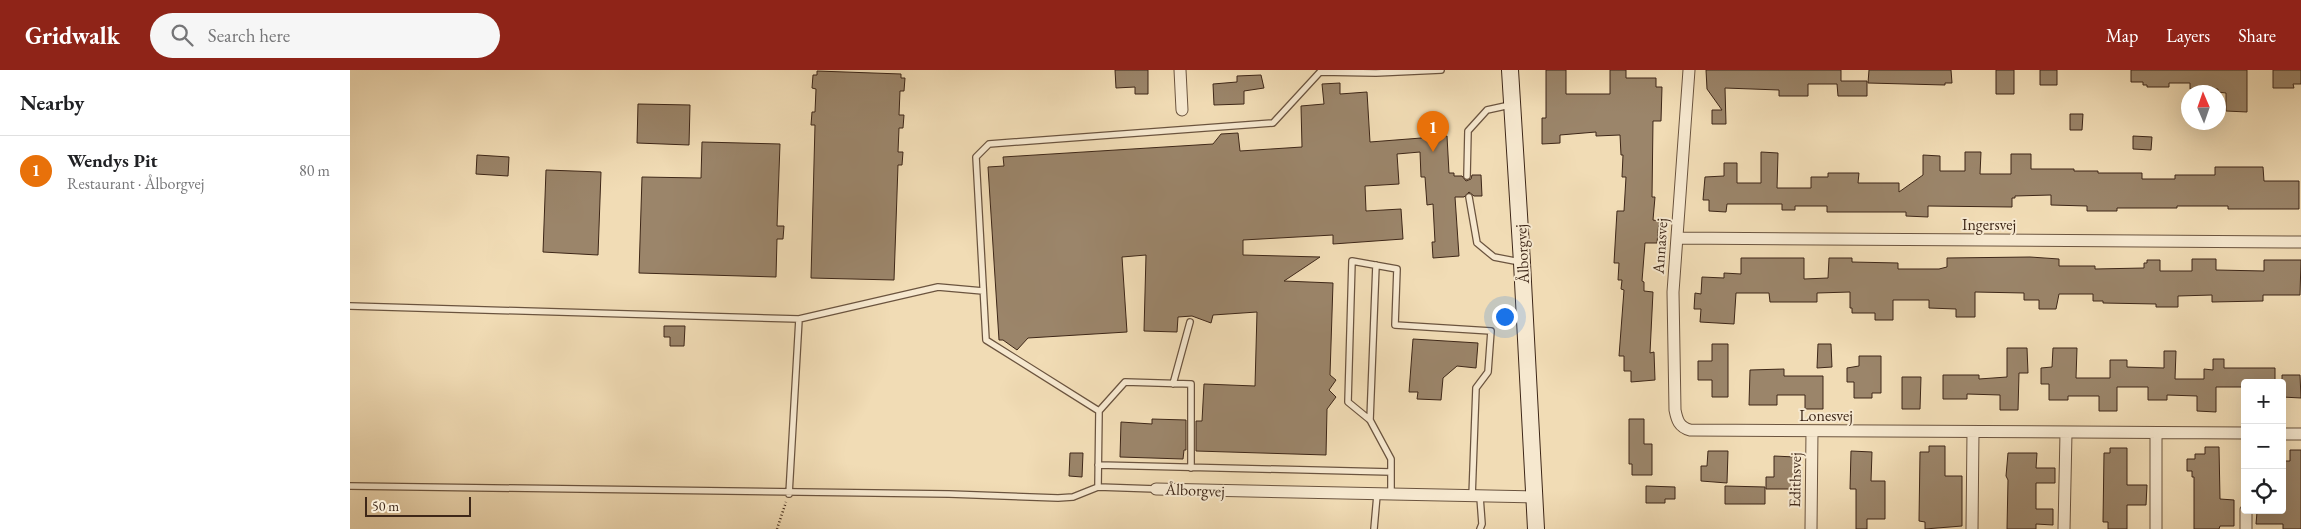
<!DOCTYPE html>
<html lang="en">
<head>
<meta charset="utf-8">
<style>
  :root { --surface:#fff; --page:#f6f6f6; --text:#202124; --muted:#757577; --line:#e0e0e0; --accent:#8f2418 }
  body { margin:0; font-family:"EB Garamond",serif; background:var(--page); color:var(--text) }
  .controls { position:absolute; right:15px; bottom:15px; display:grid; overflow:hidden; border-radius:5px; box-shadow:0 5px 20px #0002 }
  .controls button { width:45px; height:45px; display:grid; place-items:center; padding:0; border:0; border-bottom:1px solid var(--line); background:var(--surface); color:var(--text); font:25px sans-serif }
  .compass { position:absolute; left:1831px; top:15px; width:45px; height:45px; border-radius:50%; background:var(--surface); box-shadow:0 5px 20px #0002; rotate:358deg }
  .scale { position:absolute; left:15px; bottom:12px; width:106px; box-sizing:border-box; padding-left:5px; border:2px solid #3e2718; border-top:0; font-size:14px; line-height:18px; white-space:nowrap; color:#3e2718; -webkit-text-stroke:4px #f6e8cf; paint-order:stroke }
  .you { position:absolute; left:1154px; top:246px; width:18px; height:18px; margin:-12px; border:4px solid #fff; border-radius:50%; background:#1a73e8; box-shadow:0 0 0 8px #1a73e833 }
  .badge { display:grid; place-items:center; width:32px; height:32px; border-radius:50%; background:var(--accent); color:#fff; font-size:16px; font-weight:700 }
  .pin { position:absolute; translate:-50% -41px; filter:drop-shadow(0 1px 2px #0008) }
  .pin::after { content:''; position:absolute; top:26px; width:18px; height:15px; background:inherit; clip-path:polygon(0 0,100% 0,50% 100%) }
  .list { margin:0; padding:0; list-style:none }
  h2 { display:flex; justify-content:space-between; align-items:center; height:65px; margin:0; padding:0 20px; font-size:21px }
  h2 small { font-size:16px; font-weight:400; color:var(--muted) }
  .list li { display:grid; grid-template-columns:32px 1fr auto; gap:15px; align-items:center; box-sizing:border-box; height:70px; padding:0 20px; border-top:1px solid var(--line) }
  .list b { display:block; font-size:19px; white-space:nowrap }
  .list p { margin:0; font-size:16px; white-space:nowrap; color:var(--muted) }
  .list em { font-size:16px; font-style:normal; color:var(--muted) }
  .icon { flex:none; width:28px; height:28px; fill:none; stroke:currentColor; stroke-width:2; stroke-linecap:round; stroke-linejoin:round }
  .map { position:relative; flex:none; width:1951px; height:459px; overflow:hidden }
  header { display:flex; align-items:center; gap:30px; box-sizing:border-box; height:70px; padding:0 25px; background:var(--accent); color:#fff }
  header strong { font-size:24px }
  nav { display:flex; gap:28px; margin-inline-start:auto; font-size:18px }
  .search { width:350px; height:45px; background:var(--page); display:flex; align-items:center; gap:12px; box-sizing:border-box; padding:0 18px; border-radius:28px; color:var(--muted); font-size:19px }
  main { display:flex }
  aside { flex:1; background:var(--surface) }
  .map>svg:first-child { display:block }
  .building { fill:#9b856a; stroke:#3e2718 }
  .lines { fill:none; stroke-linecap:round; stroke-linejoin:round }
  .lane-casing { stroke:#6b543f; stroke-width:8 }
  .street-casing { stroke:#6b543f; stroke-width:13 }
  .secondary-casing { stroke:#3e2718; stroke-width:18 }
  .path { stroke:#3e2718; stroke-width:2.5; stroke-dasharray:1 2.5; stroke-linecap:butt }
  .lane { stroke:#f6e8cf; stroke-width:5.5 }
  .street { stroke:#f6e8cf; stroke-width:11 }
  .secondary { stroke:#f6e8cf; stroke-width:16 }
  .labels { text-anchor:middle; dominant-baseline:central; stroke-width:4; stroke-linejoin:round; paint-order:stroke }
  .street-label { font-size:16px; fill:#3e2718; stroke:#f6e8cf }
</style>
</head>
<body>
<header>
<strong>Gridwalk</strong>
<div class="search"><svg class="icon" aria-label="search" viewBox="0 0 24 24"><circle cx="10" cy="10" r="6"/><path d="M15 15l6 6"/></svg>Search here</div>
<nav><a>Map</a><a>Layers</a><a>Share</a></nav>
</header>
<main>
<aside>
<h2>Nearby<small></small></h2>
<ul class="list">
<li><span class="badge" style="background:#e8710a">1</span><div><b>Wendys Pit</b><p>Restaurant · Ålborgvej</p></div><em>80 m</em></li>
</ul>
</aside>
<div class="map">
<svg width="1951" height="459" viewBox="0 0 1951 459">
  <rect width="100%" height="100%" fill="#f1dcb5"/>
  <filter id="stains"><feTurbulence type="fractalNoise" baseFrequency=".004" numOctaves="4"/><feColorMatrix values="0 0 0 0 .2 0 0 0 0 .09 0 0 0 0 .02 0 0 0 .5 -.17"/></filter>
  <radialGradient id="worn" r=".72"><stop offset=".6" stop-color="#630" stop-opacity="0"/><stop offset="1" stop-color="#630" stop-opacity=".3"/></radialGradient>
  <path class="building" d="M765,0H798V24H785V17L766,18Z
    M1196,0H1216V24H1260V0H1276V8H1306V17H1312L1311,51H1303L1302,127H1305L1303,150L1309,151L1307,173H1295L1292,211L1294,212V221L1303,222L1300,283L1304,282L1305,310L1281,312V301H1274V286H1269L1274,220L1271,219L1272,210H1268L1269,193H1264L1267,141H1274L1276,107H1272L1273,85H1271L1270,65L1246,66V62L1210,65V73L1192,74V48H1196Z
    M1356,0H1491V11H1517V26H1488L1487,14H1458V26H1429V20L1375,18L1376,54H1362V40H1372L1357,19Z
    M1519,0H1601L1602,13H1595V15L1518,13Z
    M1646,0H1664V24H1646Z
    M1690,0H1707V15H1690Z
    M1781,0H1897V42L1876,41V23L1868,22V19H1840V13H1819V17H1797V15H1793V12H1781Z
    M1923,0H1951V14H1943L1944,18H1923Z
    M467,1L551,4V8H555L554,21H550L549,45H554L553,58H549L548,82H553L552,95H548L544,210L461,208L465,55H461L462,42H465L466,19L462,18L463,5H467Z
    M911,5L914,18L894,21V34L864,35L863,14L887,12V6Z
    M990,13V24L1017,22L1020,72L1097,66L1099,103H1104V106H1112L1116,111L1121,109L1122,105H1131L1132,126H1124L1119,122L1114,127H1105L1109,186L1083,188L1082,172H1085L1083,134L1077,135L1075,107H1071L1070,82L1047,84L1049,114L1015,116L1016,141L1051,139L1053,169L983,174V165L893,170V185L970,187L934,211L983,213L980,305L986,310L979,320L986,327L977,339L976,385L846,381V351H852L854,314L905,316L907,242L863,245L861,253L842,246L828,247L827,262L794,261L796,185L772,187L777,262L678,268L667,280L653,270H649L638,97L654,96L653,87L863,74L871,64L888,63L890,81L952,77L951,36L974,34L972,14Z
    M288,34L340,35L339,75L287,73Z
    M1720,44H1733L1732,60H1720Z
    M1783,66L1802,67L1801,80L1783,79Z
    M352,72L430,74L427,156H434L433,169H427L426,207L289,203L292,107L351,108Z
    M1411,82L1428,83L1427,118H1461V107H1478V103H1509L1508,113H1549V122L1573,105V85L1590,86V101H1615V82H1631L1630,104H1661V84H1681V99H1724V101H1748V103H1792V109H1825V105H1865V97H1913L1914,111H1949V139H1878V136H1827V138H1767V141H1737V136L1701,135V125L1665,126V128H1662V137L1578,136V147L1556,146V142H1477V136H1445V140H1432V134H1377L1376,142L1359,141V130H1353L1355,107L1374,106V93H1387V113H1411Z
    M127,85L159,87L158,106L126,104Z
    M196,100L251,102L248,185L193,182Z
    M1680,187L1709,189V196H1745V199L1794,198V193H1797V190H1810V201H1842V189H1866V200L1914,201V190H1951L1950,225H1913V231L1862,232V225L1828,226V237H1806V234L1753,233V231H1743V224H1709L1706,239H1689V230H1674V223L1625,222V247H1606V239L1579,238V230H1543V250H1525V243H1502V238H1500V222L1467,223V232H1420L1419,223H1386L1384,254L1350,252L1351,239H1344L1345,223L1351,224L1352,207L1374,208V203L1391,204V188H1454V209L1478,208L1479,188H1502V192L1548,193V199H1589L1597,197V188Z
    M314,256H335L334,276H320V267H314Z
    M1063,269L1128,273L1126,298L1107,296L1093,308L1091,330L1067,329L1068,322H1059Z
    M1362,274H1378V327H1362V310H1348V291H1362Z
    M1468,274H1481L1482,297L1467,298Z
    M1657,278H1677L1678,303H1669L1668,340H1650V325L1617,324V329H1593V305H1629V309L1657,307Z
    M1703,278H1727L1726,308H1760V290H1777V297L1814,298V281H1826L1825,309H1854V299L1863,300V289H1874V298H1925V313H1895V317H1866V342L1847,341V326L1817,325V330H1798V317H1767V341H1749V326H1718V330H1699V314H1691V298L1702,297Z
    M1509,286H1531V323H1522V328H1504V312H1497V298L1509,296Z
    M1434,299V306H1473V339H1455V325H1427V335H1399L1400,300Z
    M1932,305H1950L1951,328L1932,327Z
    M1552,307H1571L1570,339H1552Z
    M802,349L836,350V380H834L833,389L770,387L771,352L802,354Z
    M1279,349H1294V374H1302V405H1282V394H1279Z
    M1579,376H1595V406H1612V456L1575,459V452L1569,451L1570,382H1579Z
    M1855,377H1869L1870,429L1884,430V456H1870L1869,459H1844V407H1842V401H1837V389H1845V384H1855Z
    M1760,378H1777V415H1797L1796,435H1777V459H1758V452H1753L1754,383H1760Z
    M1940,380H1951V459H1933V454H1906L1907,442L1933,443L1934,391H1940Z
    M1358,381H1378L1377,413L1351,411V396H1357Z
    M1501,381L1522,382L1521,411H1535V449H1517V459H1506V419H1500Z
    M720,383H733L732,407L719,406Z
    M1658,383H1687L1686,398H1705V413H1686V439H1703V455L1686,454V459H1657L1658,410L1656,406Z
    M1424,386L1445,387L1444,419H1416V407H1424Z
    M1296,416L1325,417V429H1315V433H1296Z
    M1375,416L1415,417V434H1375Z"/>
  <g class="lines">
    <g class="lane-casing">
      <path id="lane" d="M1117,106L1118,61L1137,40L1160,35
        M1119,127L1127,173L1144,187L1170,192
        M0,236L449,249L588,217L633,221
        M823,314L840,252
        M749,341L775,312L841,314V398
        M1020,350L1026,195
        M748,395L1041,402
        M0,416L599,424L708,428L723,427L748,417L806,419
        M748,417L749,341L636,270L626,87L639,74L923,53L970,2L1026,3L1091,0
        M439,424L449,249
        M1041,425V389L1020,350L998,332L1002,191L1047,199L1045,255L1141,261L1138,302L1126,318L1122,427
        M1024,459L1027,425
        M1130,459L1132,454L1130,427"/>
    </g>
    <g class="street-casing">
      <path id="street" d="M830,0L832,40
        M1339,0L1323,222L1325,340C1327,350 1329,357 1340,360L1895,363
        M1327,168L1951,172
        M1932,364H1951
        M806,419L1184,427
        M1896,440V459
        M1461,459L1462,361
        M1622,459L1623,362
        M1714,459L1716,363
        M1806,459V363"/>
    </g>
    <g class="secondary-casing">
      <path id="secondary" d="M1160,0L1172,193L1186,459"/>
    </g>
    <path class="path" d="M427,459L436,432"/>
    <use href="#lane" class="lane"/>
    <use href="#street" class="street"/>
    <use href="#secondary" class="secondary"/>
  </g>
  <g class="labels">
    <g class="street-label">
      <text x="1639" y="154">Ingersvej</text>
      <text transform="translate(1310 176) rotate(-86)">Annasvej</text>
      <text transform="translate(1172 184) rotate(-93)">Ålborgvej</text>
      <text x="1476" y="345">Lonesvej</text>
      <text transform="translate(1445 410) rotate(-89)">Edithsvej</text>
      <text transform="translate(845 420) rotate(2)">Ålborgvej</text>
    </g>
  </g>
  <rect width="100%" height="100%" filter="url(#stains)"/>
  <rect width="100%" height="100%" fill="url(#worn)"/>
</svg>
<div class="controls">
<button>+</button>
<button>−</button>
<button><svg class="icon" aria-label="locate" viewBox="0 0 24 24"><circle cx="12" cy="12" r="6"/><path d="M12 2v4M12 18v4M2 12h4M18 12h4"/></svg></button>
</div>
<svg class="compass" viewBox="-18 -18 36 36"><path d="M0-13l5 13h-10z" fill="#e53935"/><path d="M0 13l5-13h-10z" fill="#757577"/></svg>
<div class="scale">50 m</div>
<div class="you"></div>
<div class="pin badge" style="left:1083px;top:82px;background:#e8710a">1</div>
</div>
</main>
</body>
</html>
